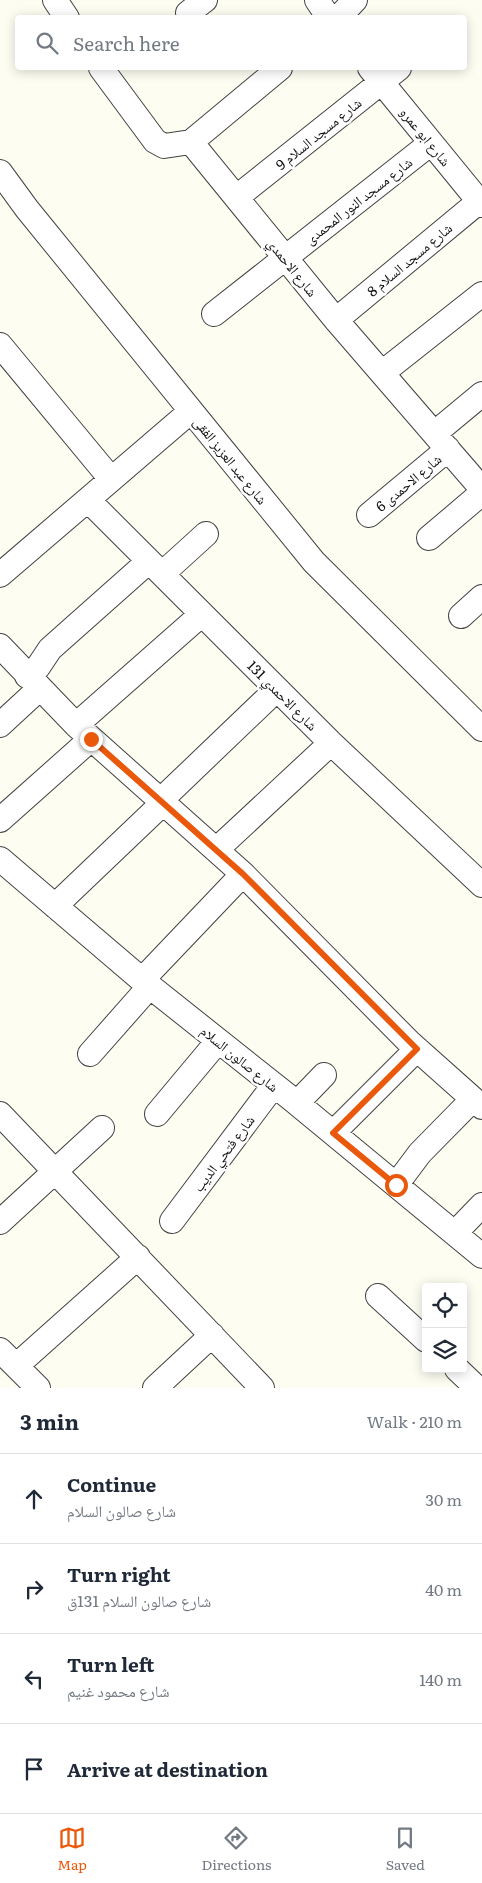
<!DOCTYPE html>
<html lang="en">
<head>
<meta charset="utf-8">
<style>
  :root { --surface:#fff; --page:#f2f2f3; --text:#1f2937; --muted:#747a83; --line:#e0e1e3; --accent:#ea580c }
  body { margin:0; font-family:Literata,"Noto Naskh Arabic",serif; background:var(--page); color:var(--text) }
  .controls { position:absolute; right:15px; bottom:15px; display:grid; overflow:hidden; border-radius:5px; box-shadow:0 2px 12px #0003 }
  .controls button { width:45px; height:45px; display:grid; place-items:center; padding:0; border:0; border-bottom:1px solid var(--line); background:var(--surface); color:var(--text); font:25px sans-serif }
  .stop { position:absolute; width:15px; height:15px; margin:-11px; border:4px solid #ea580c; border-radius:50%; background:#fff }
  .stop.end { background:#ea580c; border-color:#fff; box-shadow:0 1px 5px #0008 }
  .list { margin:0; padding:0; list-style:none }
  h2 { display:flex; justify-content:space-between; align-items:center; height:65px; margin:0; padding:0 20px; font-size:21px }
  h2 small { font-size:16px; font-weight:400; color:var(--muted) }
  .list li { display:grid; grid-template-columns:32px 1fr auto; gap:15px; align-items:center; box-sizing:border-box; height:90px; padding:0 20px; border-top:1px solid var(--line) }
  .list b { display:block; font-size:19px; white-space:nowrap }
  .list p { margin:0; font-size:16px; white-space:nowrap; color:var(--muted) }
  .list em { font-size:16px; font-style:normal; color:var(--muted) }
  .icon { flex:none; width:28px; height:28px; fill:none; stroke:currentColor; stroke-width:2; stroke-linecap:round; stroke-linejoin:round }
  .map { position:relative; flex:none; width:482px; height:1388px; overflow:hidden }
  .search { position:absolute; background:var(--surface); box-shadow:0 2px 12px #0003; left:15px; right:15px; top:15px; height:55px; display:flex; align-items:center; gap:12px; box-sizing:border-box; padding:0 18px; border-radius:5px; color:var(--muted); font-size:19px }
  .sheet { height:425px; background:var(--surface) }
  nav { display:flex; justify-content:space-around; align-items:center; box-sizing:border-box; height:70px; border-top:1px solid var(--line); background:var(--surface); font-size:14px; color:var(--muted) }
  nav a { display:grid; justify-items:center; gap:2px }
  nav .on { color:var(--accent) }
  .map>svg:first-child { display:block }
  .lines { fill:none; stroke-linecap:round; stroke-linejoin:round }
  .minor-casing { stroke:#424242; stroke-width:26 }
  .minor { stroke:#fff; stroke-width:24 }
  .route { stroke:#ea580c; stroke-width:6 }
  .labels { text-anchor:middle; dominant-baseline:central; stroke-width:5; stroke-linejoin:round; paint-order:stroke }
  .street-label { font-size:14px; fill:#0f0f0f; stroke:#fff }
</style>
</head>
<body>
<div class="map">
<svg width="482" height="1388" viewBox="0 0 482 1388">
  <rect width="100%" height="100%" fill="#fdfdf2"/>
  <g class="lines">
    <g class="minor-casing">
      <path id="minor" d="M55,0L67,18
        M317,0L329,18
        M188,13L205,0
        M338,18L355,0
        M101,68L155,141L164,146L191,142L336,320L482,489
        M370,68L482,205
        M191,142L280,68
        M0,172L27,209L314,562L482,729
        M237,197L399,68
        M214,314L431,143
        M336,320L482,199
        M0,345L111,479
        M382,373L482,294
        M435,433L482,394
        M88,500L331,743L482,885
        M369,515L448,449
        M429,538L482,493
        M162,574L206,534
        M0,575L191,411
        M461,616L482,597
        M0,646L76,725L243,874L409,1042L482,1107
        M27,676L38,667L50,649L149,561
        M0,725L40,688
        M76,725L202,614
        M160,801L277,689
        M0,820L91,739
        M216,850L331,743
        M0,859L142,980L293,1100L482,1256
        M55,906L163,803
        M142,980L243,874
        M90,1054L150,986
        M297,1103L324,1075
        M0,1114L262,1388
        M157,1114L218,1041
        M333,1133L417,1049
        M396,1185L420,1153L473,1099
        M172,1221L274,1085
        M0,1222L102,1128
        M455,1233L482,1205
        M378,1296L426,1340
        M0,1350L38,1388
        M16,1366L138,1257
        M457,1369L477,1388
        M155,1388L212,1335"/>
    </g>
    <use href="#minor" class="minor"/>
  </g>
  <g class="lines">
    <path class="route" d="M91,739L243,874L417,1049L333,1133L396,1185"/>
  </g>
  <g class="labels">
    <g class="street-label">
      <text transform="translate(318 133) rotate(-39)">شارع مسجد السلام 9</text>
      <text transform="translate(426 136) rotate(51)">شارع ابو عمرو</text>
      <text transform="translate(358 200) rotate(-38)">شارع مسجد النور المحمدى</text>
      <text transform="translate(409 259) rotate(-40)">شارع مسجد السلام 8</text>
      <text transform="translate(293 267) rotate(51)">شارع الاحمدي</text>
      <text transform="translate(231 460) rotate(51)">شارع عبد العزيز الفقى</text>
      <text transform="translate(408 482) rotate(-40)">شارع الاحمدى 6</text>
      <text transform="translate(283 695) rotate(45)">شارع الاحمدي 131</text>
      <text transform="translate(240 1058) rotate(39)">شارع صالون السلام</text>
      <text transform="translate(223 1153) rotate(-53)">شارع فتحي الديب</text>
    </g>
  </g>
</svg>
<div class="controls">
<button><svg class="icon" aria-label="locate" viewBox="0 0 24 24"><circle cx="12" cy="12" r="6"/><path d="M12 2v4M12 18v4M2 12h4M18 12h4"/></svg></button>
<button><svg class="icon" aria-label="layers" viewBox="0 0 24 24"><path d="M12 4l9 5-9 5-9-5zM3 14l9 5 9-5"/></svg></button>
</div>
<div class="stop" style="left:396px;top:1185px"></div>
<div class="stop end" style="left:91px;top:739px"></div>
<div class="search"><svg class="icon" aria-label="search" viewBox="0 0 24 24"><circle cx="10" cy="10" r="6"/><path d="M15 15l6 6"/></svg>Search here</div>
</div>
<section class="sheet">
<h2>3 min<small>Walk · 210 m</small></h2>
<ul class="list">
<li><svg class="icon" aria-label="ahead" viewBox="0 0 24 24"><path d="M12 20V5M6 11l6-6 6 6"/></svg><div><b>Continue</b><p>شارع صالون السلام</p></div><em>30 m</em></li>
<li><svg class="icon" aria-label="right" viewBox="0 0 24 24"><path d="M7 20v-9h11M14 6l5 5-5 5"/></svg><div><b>Turn right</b><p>شارع صالون السلام 131ق</p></div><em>40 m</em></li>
<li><svg class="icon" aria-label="left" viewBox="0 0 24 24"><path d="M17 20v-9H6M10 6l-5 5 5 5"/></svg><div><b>Turn left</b><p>شارع محمود غنيم</p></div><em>140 m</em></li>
<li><svg class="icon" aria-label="arrive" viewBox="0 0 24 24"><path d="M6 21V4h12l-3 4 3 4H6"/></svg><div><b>Arrive at destination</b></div></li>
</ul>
</section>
<nav>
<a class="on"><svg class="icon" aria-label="map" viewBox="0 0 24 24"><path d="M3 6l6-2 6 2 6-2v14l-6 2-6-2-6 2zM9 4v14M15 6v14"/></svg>Map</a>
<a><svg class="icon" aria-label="directions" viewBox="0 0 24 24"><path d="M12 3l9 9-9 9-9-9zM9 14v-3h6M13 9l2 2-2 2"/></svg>Directions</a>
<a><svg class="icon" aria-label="saved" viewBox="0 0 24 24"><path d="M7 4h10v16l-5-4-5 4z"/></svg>Saved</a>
</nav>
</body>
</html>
